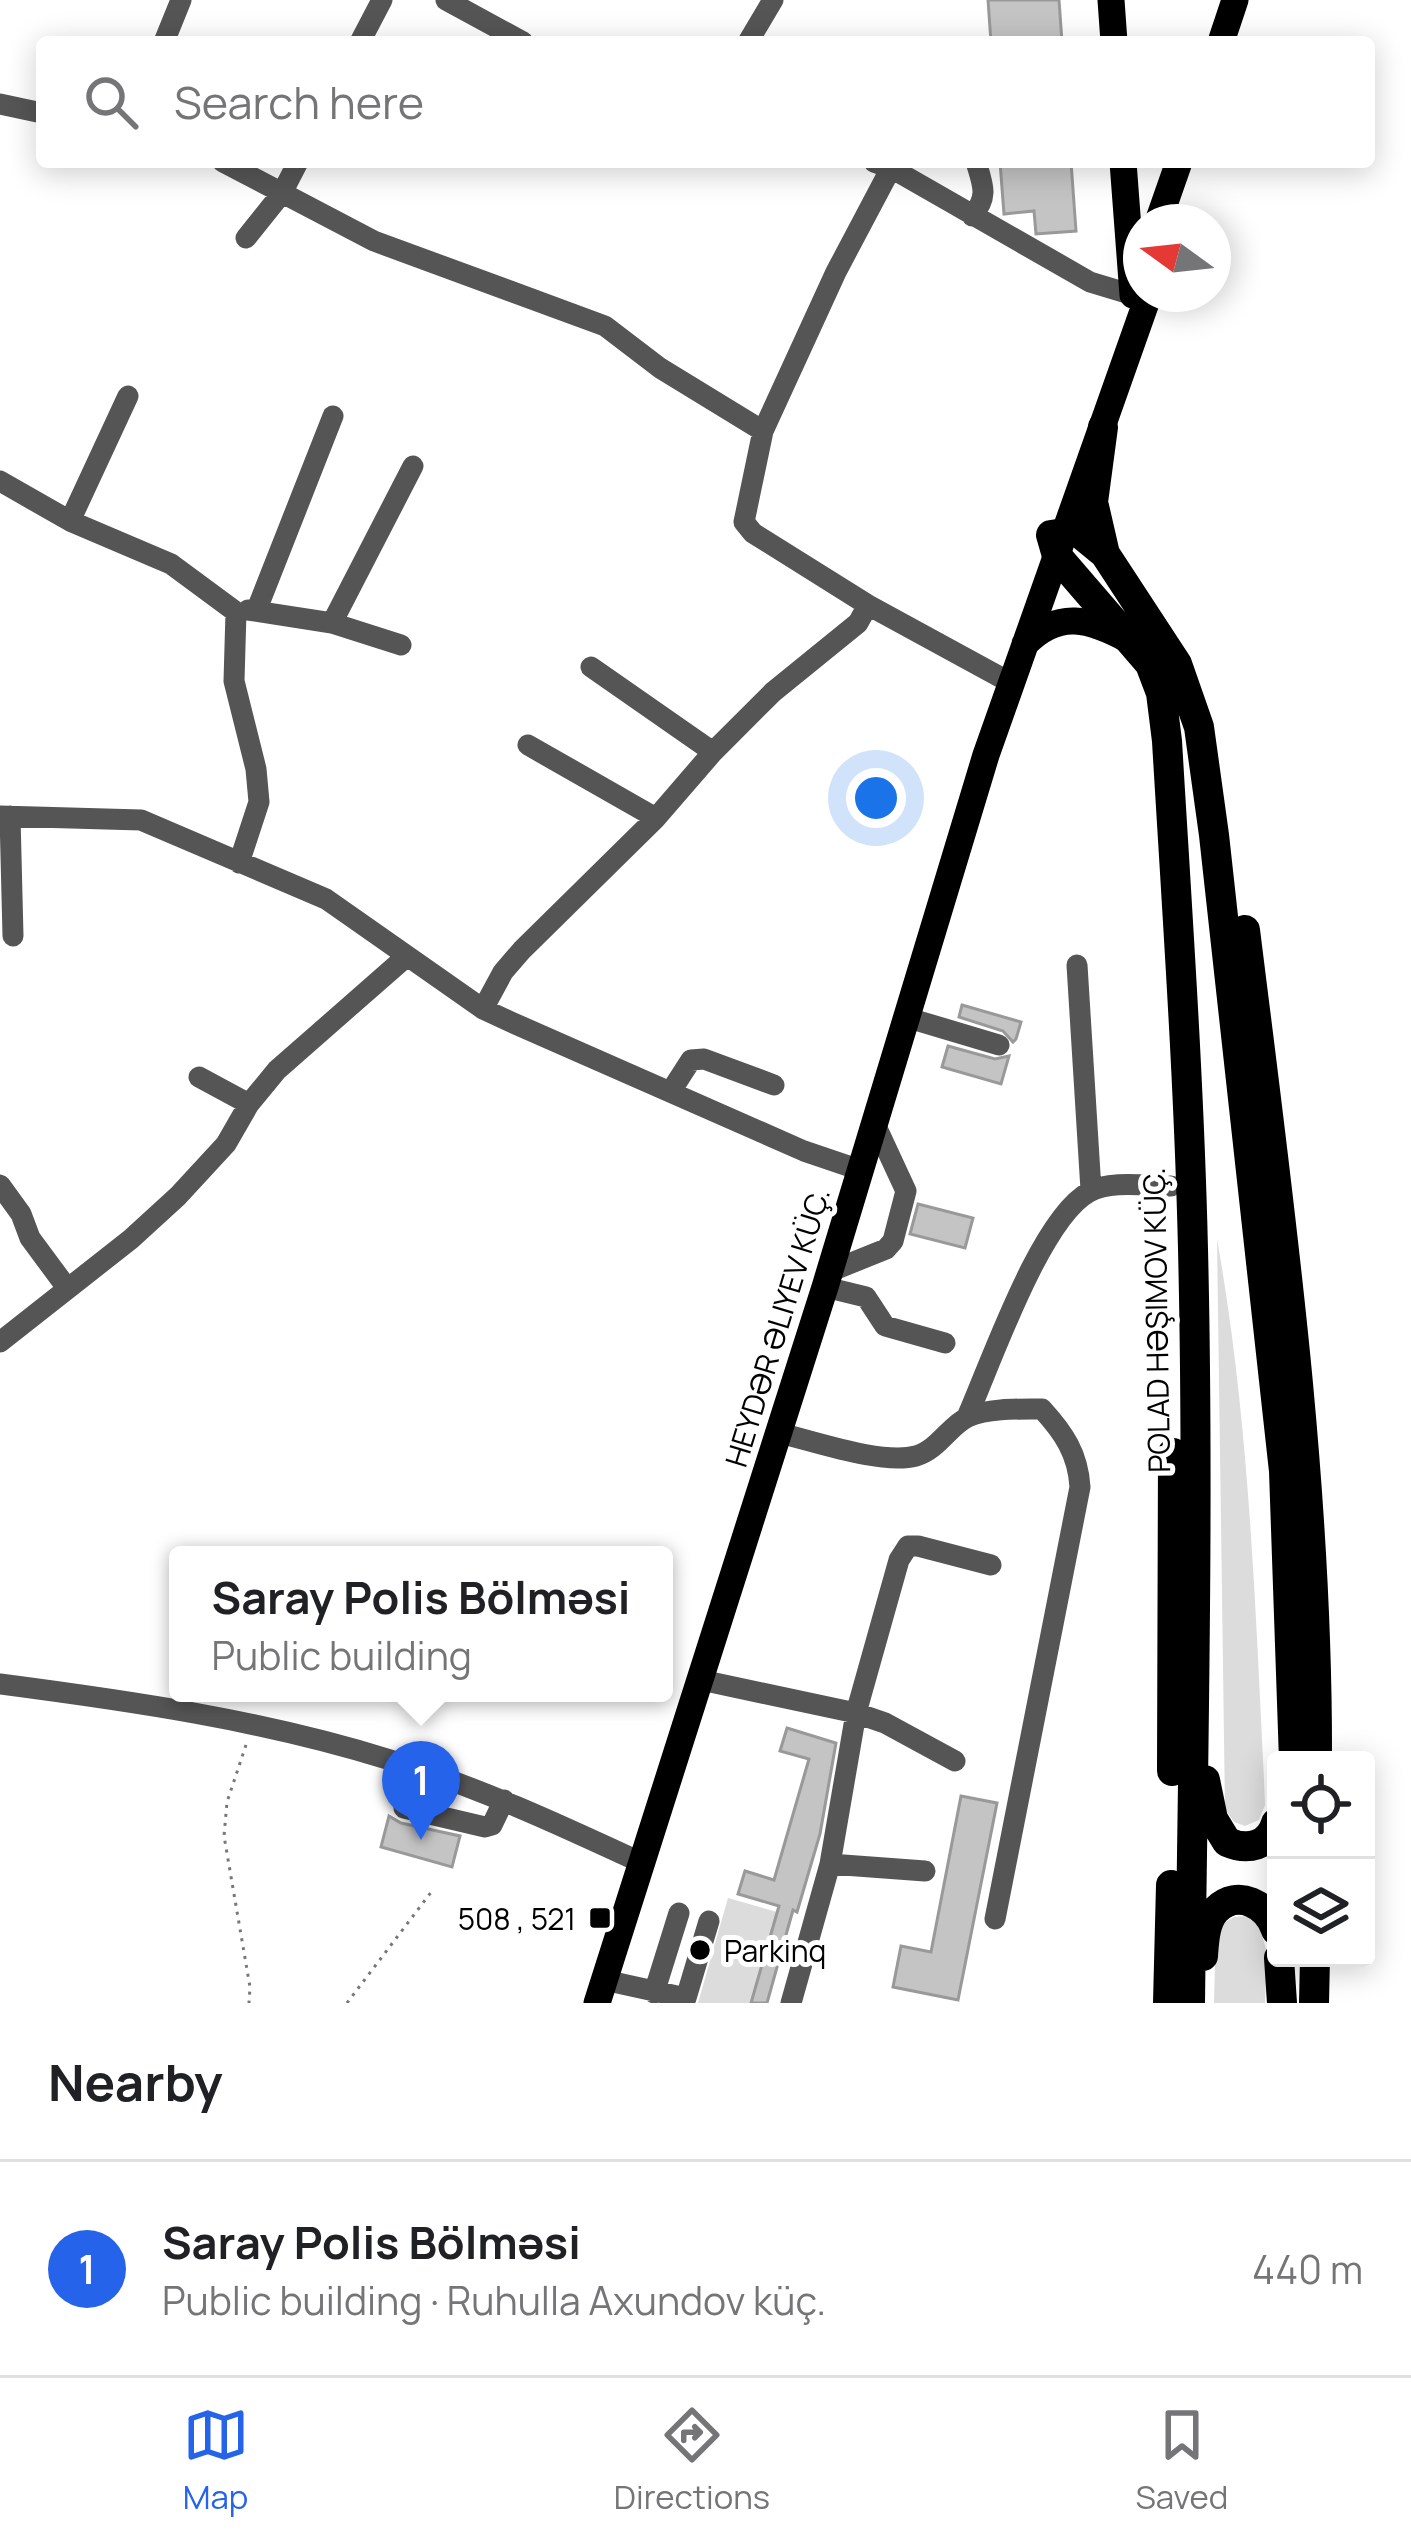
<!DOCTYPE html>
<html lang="en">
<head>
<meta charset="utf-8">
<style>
  :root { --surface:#fff; --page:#f2f2f2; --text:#202124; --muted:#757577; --line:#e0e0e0; --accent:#2563eb }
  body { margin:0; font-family:Manrope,sans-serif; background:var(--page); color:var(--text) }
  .controls { position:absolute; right:36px; bottom:36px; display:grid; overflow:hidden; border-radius:12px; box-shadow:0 6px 30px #0003 }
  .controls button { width:108px; height:108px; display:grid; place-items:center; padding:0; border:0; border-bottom:3px solid var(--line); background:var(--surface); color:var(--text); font:60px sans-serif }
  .compass { position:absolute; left:1123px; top:204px; width:108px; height:108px; border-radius:50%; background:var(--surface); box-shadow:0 6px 30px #0003; rotate:285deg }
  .you { position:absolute; left:876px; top:798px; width:42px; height:42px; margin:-30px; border:9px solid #fff; border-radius:50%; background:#1a73e8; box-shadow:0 0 0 18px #1a73e833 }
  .badge { display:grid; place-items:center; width:78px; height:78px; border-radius:50%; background:var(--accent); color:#fff; font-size:39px; font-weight:700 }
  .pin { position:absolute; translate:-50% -99px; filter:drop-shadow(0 3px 6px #0008) }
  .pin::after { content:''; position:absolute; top:63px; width:42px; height:36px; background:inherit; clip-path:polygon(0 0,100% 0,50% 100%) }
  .popup { position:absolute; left:169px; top:1546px; width:504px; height:156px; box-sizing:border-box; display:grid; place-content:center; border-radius:12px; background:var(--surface); filter:drop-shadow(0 3px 9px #0005); font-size:39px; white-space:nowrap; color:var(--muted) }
  .popup b { font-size:45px; color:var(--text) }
  .popup::after { content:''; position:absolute; left:50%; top:100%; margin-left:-24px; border:24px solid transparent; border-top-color:var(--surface) }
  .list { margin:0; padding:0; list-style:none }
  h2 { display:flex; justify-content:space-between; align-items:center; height:156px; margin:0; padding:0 48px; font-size:51px }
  h2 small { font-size:39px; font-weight:400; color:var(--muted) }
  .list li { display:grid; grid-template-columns:78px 1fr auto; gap:36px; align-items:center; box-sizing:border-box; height:216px; padding:0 48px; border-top:3px solid var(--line) }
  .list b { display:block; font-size:45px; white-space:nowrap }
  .list p { margin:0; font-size:39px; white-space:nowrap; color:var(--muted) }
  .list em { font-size:39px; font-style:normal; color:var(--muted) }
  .icon { flex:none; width:66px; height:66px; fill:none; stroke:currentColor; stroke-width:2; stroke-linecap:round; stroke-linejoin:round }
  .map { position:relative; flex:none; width:1411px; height:2003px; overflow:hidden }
  .search { position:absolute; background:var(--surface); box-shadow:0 6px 30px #0003; left:36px; right:36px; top:36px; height:132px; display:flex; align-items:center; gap:30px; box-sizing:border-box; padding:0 42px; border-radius:12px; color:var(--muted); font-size:45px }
  .sheet { height:372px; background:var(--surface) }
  nav { display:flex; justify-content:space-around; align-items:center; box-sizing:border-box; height:168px; border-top:3px solid var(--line); background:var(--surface); font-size:33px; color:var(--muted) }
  nav a { display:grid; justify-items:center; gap:6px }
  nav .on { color:var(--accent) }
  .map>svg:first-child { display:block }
  .green { fill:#dcdcdc }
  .building { fill:#c4c4c4; stroke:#999; stroke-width:3 }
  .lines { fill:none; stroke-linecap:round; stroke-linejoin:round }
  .path { stroke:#777; stroke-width:3; stroke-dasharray:3 6; stroke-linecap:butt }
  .minor { stroke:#555; stroke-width:21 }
  .major { stroke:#000; stroke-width:27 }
  .highway { stroke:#000; stroke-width:30 }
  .poi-dot { fill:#000; stroke:#fff; stroke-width:4.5 }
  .labels { text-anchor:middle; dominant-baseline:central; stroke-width:10; stroke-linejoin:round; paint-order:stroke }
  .street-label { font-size:30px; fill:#000; stroke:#fff }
  .poi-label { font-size:30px; fill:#000; stroke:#fff; text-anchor:end }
</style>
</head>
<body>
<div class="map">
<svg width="1411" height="2003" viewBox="0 0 1411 2003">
  <rect width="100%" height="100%" fill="#fff"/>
  <path class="green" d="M1217,1239C1249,1418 1255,1599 1264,1780L1265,1805L1259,1820L1245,1826L1234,1822L1225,1809Z
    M728,1898L777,1912L751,2003H698Z
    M1245,1916L1258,1921L1267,1953L1265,2003H1214L1215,1962L1222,1924L1234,1917Z"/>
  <path class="building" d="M988,0H1059L1062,42H991Z
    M1000,162H1071L1076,231L1036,234L1034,211L1004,214Z
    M962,1005L1021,1022L1016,1039L1013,1042L1003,1031L959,1017Z
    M948,1046L995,1059L1009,1056L1001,1084L942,1067Z
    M918,1204L973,1218L965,1248L910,1234Z
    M787,1728L836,1743L820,1834L797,1912L793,1910L767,2003H751L779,1906L738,1894L745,1871L774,1880L809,1759L780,1751Z
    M961,1796L997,1803L958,2000L893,1987L901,1946L931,1952Z
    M389,1816L401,1823L460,1836L452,1867L381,1847Z"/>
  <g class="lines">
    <path class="path" d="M246,1745L227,1802L224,1836L250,1987L249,2003
      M347,2003L432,1891"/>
    <path class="minor" d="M446,0L523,42
      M164,42L181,0
      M360,42L382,0
      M748,42L773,0
      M0,104L42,113
      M223,162L374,241L605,326L660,368L763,431
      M874,162L891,168L1090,282L1133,295
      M891,168L836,272L763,431L744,522L753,533L868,605L1011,683
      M972,216C989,197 983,185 976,162
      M246,238L282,193L298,162
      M0,481L70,521L171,564L236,612L234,681L256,769L259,802L239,863
      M70,521L128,396
      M257,609L333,416
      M248,610L332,623L401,645
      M332,623L413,466
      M591,667L713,752
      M528,745L656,818
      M0,816L141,820L326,899L483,1009L511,1022L804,1151L860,1170
      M10,816L13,936
      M1077,965L1091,1190
      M483,1009L503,972L522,950L656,818L713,752L773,692L858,623L868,605
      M905,1017L999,1045
      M199,1077L249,1104
      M671,1091L691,1060L704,1059L774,1085
      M0,1185L21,1214L30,1238L67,1288
      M829,1272L886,1249L893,1241L906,1191L874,1122
      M825,1287L866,1297L885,1326L945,1343
      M0,1342L131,1239L178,1196L226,1144L249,1104L277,1070L407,956
      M967,1417C991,1363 1040,1219 1089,1192C1110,1180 1147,1186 1171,1186
      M779,1433C814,1441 881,1465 916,1456C938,1450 950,1425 968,1417C988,1408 1020,1409 1042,1409C1064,1433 1078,1454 1080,1487L995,1919
      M701,1680L856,1713L885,1723L955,1761
      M0,1684C130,1701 262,1720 387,1759C476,1786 558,1824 642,1863
      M404,1808L485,1827L492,1825L504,1800
      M830,1864L925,1871
      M604,1980L686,1998L709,1921
      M654,1993L679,1913
      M791,2003L830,1864L856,1713L899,1560L908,1546H918L991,1565"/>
    <path class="major" d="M1111,0L1114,42
      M1221,42L1235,0
      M1123,162L1133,295
      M1158,222L1179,162
      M1025,644C1059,609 1090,619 1129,640
      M597,2003L825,1287L986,755L1149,294"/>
    <path class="highway" d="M1103,427L1093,502L1105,554
      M1245,930C1279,1204 1318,1483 1317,1760
      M1172,1771L1173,1453
      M1205,1780L1213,1819L1227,1842C1248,1851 1269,1846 1276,1823
      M1203,1956C1204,1941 1205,1921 1216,1910C1238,1888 1268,1905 1276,1930
      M1279,1958L1282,2003
      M1168,2003L1171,1885
      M1190,2003C1193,1752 1199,1500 1193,1249C1189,1079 1177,910 1167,741L1161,693L1150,664L1057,556L1051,535L1077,531L1105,554L1177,664L1199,727L1214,835L1284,1471L1294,1760
      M1314,2003L1315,1958"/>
  </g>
  <g class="poi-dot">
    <rect x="588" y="1906" width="24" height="24" rx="6"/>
    <circle cx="700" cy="1950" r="12"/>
  </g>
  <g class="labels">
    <g class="street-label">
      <text transform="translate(1156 1320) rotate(-91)">POLAD HƏŞIMOV KÜÇ.</text>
      <text transform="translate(777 1327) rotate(-73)">HEYDƏR ƏLIYEV KÜÇ.</text>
    </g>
    <g class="poi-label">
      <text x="576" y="1918">508 , 521</text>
      <text x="724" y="1950" text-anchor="start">Parkinq</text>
    </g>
  </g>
</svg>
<div class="controls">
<button><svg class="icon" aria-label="locate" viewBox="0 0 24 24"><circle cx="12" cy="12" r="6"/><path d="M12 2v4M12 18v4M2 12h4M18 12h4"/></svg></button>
<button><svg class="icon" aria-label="layers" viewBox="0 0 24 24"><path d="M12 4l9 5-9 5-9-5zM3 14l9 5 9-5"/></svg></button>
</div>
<svg class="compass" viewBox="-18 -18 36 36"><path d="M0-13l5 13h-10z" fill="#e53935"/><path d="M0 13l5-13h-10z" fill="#757577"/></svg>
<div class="you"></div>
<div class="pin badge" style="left:421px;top:1840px">1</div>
<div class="popup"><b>Saray Polis Bölməsi</b>Public building</div>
<div class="search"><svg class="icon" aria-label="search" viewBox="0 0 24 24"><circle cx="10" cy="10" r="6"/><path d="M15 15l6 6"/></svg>Search here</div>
</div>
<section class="sheet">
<h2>Nearby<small></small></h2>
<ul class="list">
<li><span class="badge">1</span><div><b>Saray Polis Bölməsi</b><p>Public building · Ruhulla Axundov küç.</p></div><em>440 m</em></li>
</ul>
</section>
<nav>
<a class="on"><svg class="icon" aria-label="map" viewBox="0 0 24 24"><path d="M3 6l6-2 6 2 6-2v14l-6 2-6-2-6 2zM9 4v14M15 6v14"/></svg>Map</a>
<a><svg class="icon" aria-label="directions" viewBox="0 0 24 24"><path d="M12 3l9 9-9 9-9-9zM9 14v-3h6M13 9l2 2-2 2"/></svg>Directions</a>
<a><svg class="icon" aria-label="saved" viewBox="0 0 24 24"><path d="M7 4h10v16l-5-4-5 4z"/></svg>Saved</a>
</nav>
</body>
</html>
